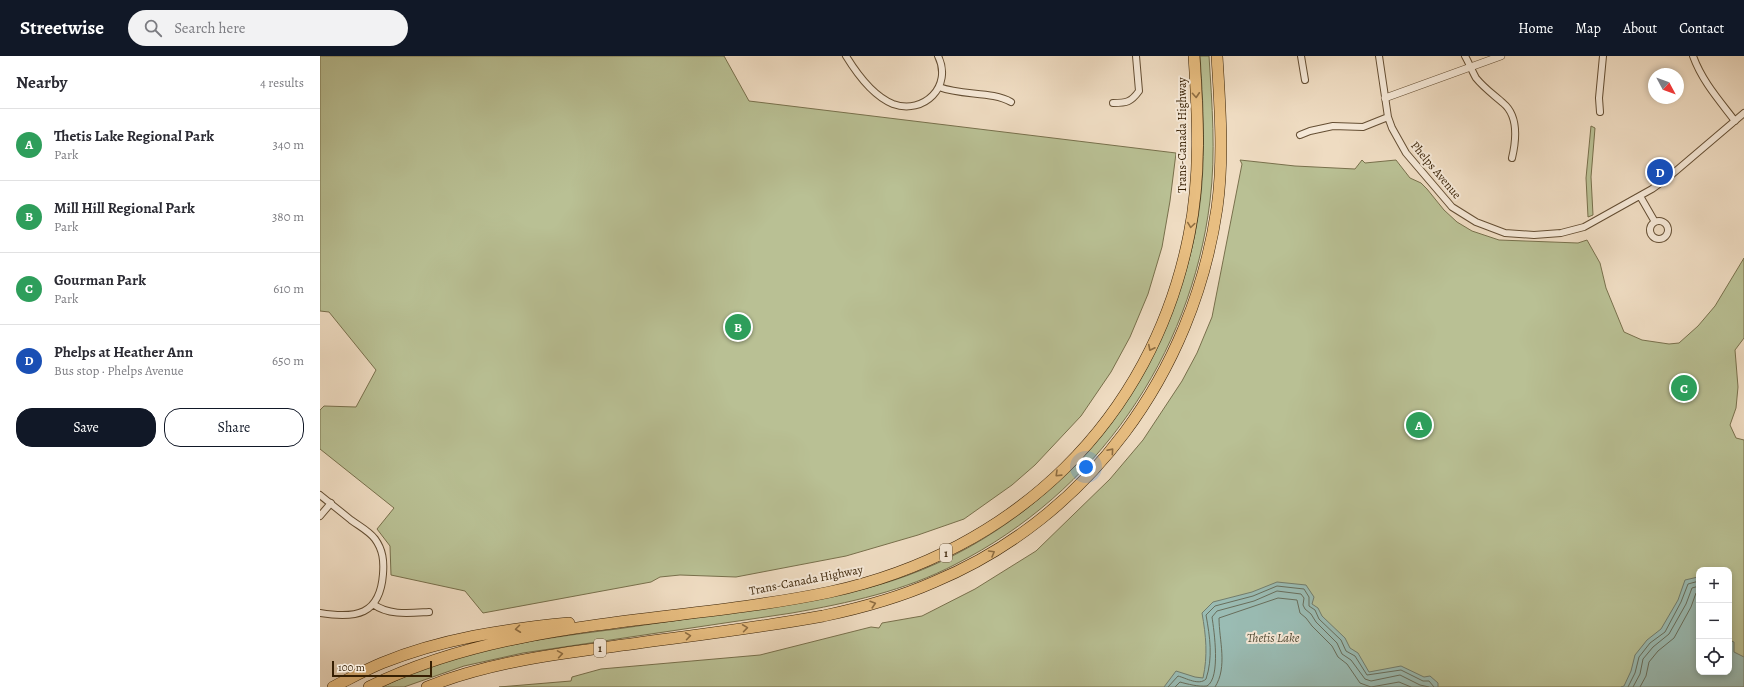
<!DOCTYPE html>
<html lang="en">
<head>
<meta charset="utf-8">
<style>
  :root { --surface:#fff; --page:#f2f2f3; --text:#2b2b33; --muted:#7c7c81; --line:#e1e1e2; --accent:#111827 }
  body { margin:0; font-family:Alegreya,serif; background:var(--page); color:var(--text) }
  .controls { position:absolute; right:12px; bottom:12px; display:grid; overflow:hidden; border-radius:8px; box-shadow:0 2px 6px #0003 }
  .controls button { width:36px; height:36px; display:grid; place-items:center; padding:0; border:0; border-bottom:1px solid var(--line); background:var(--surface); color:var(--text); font:20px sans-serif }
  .compass { position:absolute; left:1328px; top:12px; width:36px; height:36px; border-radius:50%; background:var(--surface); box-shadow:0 2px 6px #0003; rotate:131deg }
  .scale { position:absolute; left:12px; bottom:10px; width:100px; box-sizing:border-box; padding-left:4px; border:2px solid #361f03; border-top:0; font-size:11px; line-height:14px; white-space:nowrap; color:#361f03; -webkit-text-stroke:3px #f5e8d7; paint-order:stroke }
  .you { position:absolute; left:766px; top:411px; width:14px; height:14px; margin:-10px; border:3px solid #fff; border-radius:50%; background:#1a73e8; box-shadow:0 0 0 6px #1a73e833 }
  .badge { display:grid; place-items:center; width:26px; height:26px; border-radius:50%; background:var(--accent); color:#fff; font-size:13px; font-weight:700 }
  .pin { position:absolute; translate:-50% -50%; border:2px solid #fff; box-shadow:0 1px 4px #0006 }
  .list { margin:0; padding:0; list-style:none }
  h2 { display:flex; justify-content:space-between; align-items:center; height:52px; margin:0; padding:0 16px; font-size:17px }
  h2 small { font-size:13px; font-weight:400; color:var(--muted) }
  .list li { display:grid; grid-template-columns:26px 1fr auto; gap:12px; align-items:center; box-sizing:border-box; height:72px; padding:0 16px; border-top:1px solid var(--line) }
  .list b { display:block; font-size:15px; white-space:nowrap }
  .list p { margin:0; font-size:13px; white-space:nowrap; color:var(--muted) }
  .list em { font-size:13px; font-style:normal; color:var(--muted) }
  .actions { display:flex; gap:8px; padding:12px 16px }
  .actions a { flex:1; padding:9px 0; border:1px solid var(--accent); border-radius:16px; text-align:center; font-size:14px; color:var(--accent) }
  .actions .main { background:var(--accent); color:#fff }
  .icon { flex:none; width:22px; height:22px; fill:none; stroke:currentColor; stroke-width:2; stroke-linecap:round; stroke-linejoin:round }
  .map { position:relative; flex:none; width:1424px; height:631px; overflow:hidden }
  header { display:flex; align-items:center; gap:24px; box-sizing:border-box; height:56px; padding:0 20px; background:var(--accent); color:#fff }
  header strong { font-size:19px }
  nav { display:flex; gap:22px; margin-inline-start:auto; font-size:14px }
  .search { width:280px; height:36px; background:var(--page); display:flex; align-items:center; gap:10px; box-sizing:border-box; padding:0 14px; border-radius:22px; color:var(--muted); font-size:15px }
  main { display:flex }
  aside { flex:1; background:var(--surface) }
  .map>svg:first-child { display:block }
  .green { fill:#b9c094; stroke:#78704c; fill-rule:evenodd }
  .water { fill:#9abcb4; stroke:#727d6d }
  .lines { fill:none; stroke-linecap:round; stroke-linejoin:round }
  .shore { stroke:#686e5c; stroke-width:1 }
  .minor-casing { stroke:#644e33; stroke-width:8 }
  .tertiary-casing { stroke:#644e33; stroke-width:8 }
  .motorway-casing { stroke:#361f03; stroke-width:12 }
  .minor { stroke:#f5e8d7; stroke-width:6 }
  .tertiary { stroke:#f5e8d7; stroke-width:7 }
  .motorway { stroke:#e8be81; stroke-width:11 }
  .oneway { stroke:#8f6e42 }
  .labels { text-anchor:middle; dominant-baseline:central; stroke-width:4; stroke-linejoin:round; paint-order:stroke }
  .shield { fill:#f5e8d7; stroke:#6f5b43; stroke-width:1 }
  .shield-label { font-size:11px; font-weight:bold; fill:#361f03 }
  .street-label { font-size:12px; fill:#361f03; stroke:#f5e8d7 }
  .water-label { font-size:13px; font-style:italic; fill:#544e38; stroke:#f5e8d7 }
</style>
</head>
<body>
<header>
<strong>Streetwise</strong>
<div class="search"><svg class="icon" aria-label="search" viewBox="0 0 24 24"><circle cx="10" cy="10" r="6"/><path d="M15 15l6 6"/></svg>Search here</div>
<nav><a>Home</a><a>Map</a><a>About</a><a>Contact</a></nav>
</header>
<main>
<aside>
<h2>Nearby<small>4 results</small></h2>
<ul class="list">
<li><span class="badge" style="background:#2e9e5b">A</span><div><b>Thetis Lake Regional Park</b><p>Park</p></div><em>340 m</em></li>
<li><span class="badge" style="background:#2e9e5b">B</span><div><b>Mill Hill Regional Park</b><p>Park</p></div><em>380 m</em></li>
<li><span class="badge" style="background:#2e9e5b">C</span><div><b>Gourman Park</b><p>Park</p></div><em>610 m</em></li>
<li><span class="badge" style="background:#1a4fb4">D</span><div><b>Phelps at Heather Ann</b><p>Bus stop · Phelps Avenue</p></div><em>650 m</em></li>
</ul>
<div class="actions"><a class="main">Save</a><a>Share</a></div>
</aside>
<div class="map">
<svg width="1424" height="631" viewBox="0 0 1424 631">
  <rect width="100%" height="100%" fill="#efdcc2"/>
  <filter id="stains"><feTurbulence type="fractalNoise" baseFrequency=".005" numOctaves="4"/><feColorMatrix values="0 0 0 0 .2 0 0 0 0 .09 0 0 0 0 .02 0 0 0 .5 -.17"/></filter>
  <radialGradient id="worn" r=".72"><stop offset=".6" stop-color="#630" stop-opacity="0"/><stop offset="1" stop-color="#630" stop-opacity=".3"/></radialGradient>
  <path class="green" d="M0,0H404L429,45L856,97L850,145L842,191L828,238L810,281L791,316L761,360L715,409L692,429L644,463L598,479L526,500L416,521L360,519L340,521L331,526L163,557L145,535L71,519L70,490L57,473L74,452L0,393V354L4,350L36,351L56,314L9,256L0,255Z
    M880,0H889C892,48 896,97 890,145C871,300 776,437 636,508C585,535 528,547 472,557L203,597L144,610L84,631H61C76,625 90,618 105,612C166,590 233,581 297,573C372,562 447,552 521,538C702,503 838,356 875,178C887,120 884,59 880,0Z
    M1271,70L1275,72L1271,121L1273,159L1268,161L1266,122Z
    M920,104L975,110L1035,113L1042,104L1045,107L1076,104L1090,122L1101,127L1107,133L1124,154L1137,166L1152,175L1179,184L1258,187L1267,184L1280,207L1286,232L1304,276L1322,284L1349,288L1359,287L1378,270L1395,250L1424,202V282L1415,294L1418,331L1416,352L1410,369L1416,382L1424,384V631H179L251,625L252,621L281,613L440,599L551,571L559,572L562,567L602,560L655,533L716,495L790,423L823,384L862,325L877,297L892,261L922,108ZM1379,514H1409V616H1379Z"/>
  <path class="water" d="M1378,521L1379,523V616H1409V584L1414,586V596L1424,601V631H1301L1304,630L1311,615L1315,599L1327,584L1341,573L1358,544L1365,524Z
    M957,526L986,529L994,541L992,548L998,552L1002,560L1025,582L1030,592L1038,597L1049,616L1081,610L1104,621L1110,620L1118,627V631H844L856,615L875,621L883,622C888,599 886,580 882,557L893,546L932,536Z"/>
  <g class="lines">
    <path class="shore" d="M848,631L858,620C866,622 879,630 886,623C893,602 890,581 886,559L895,550L933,540L957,530L984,533L989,541V550L995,554L999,563L1021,584L1026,595L1035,600L1047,619L1081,614L1103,625H1109L1114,631
      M855,631L860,626C867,628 879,631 887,630C901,622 894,574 892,561L897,555L934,545L957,535L981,538L984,542L983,549L985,553L991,558L996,566L1017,587L1022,598L1031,604L1045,623L1051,625L1080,619L1100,629L1109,631
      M895,631C908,611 899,584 899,562L958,542L977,544L980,557L986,562L992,570L1012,590L1018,601L1027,608L1040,627L1051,631L1079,626L1091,631
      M1308,631L1315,617L1319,601L1330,587L1345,576L1361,546L1368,528L1379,525
      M1313,631L1320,618L1323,603L1333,591L1349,578L1366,548L1372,532L1379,530
      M1320,631L1326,620L1329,606L1338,595L1354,582L1371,551L1376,537L1379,536"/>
    <g class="minor-casing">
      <path id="minor" d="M526,0C537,18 553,40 573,48C604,59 633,30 618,0
        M981,0L985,24
        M1059,0L1068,61L1072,72L1086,97L1132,151L1156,166L1185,177L1214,179L1241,177L1264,171L1332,133L1350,120L1424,57
        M1145,0C1149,7 1152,15 1156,22C1164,32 1174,39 1183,47C1199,60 1196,85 1192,102
        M1373,0C1382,25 1399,44 1415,65
        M619,31C642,40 672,35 691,46
        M793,47C807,47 811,46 819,35L816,0
        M1280,56L1279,42L1283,0
        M980,79L990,75L1013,70L1043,71L1068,61
        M1320,140L1335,166
        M1330 174a9 9 0 1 1 18 0a9 9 0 1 1-18 0Z
        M0,439C10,447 21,456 31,464C39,470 49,475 55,483C63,494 64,505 63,518C60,559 36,563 0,557
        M0,460L11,447
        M53,548C69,560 91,557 109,556"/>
    </g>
    <g class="tertiary-casing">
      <path id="tertiary" d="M1065,42L1181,0"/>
    </g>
    <g class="motorway-casing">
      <path id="motorway" d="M13,631C29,623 45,614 62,607C121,583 185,573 249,567
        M49,631C191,561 357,568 510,536C694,496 832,365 869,179C881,120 878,60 874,0
        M107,631C165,608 227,599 289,591C360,581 432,573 503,560C541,552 578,542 614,526C769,461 873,317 897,152C904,102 900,50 897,0"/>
    </g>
    <use href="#minor" class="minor"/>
    <use href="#tertiary" class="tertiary"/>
    <use href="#motorway" class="motorway"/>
  </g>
  <defs><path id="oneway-chevron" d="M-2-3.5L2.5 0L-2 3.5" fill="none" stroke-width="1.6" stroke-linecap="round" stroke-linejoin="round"/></defs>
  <g class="oneway">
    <use href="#oneway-chevron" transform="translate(876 39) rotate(86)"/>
    <use href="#oneway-chevron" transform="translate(871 169) rotate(98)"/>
    <use href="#oneway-chevron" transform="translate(831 292) rotate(117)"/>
    <use href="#oneway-chevron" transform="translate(791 395) rotate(-49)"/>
    <use href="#oneway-chevron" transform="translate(738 418) rotate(136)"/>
    <use href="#oneway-chevron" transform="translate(672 497) rotate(-30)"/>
    <use href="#oneway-chevron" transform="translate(553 548) rotate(-17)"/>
    <use href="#oneway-chevron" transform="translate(425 572) rotate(-8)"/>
    <use href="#oneway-chevron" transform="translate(198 573) rotate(173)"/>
    <use href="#oneway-chevron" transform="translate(368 580) rotate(-8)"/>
    <use href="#oneway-chevron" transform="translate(240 598) rotate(-9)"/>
  </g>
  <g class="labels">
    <g class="shield">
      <rect x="620" y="488" width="12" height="18" rx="3"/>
      <rect x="274" y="583" width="12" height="18" rx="3"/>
    </g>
    <g class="shield-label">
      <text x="626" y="497">1</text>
      <text x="280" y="592">1</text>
    </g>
    <g class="street-label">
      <text transform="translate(862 79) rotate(-90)">Trans-Canada Highway</text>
      <text transform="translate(1116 114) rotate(50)">Phelps Avenue</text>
      <text transform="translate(486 524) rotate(-11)">Trans-Canada Highway</text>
    </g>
    <g class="water-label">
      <text x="953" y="581">Thetis Lake</text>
    </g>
  </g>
  <rect width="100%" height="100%" filter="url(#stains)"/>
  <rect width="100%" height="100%" fill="url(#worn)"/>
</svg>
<div class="controls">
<button>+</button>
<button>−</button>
<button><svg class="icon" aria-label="locate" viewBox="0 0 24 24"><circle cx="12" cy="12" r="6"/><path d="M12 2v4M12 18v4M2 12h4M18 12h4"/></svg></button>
</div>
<svg class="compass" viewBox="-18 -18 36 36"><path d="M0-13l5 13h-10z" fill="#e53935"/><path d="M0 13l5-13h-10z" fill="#7c7c81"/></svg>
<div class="scale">100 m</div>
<div class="you"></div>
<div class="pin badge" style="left:1099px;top:369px;background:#2e9e5b">A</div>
<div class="pin badge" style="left:418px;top:271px;background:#2e9e5b">B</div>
<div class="pin badge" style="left:1364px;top:332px;background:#2e9e5b">C</div>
<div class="pin badge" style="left:1340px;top:116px;background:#1a4fb4">D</div>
</div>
</main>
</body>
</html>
